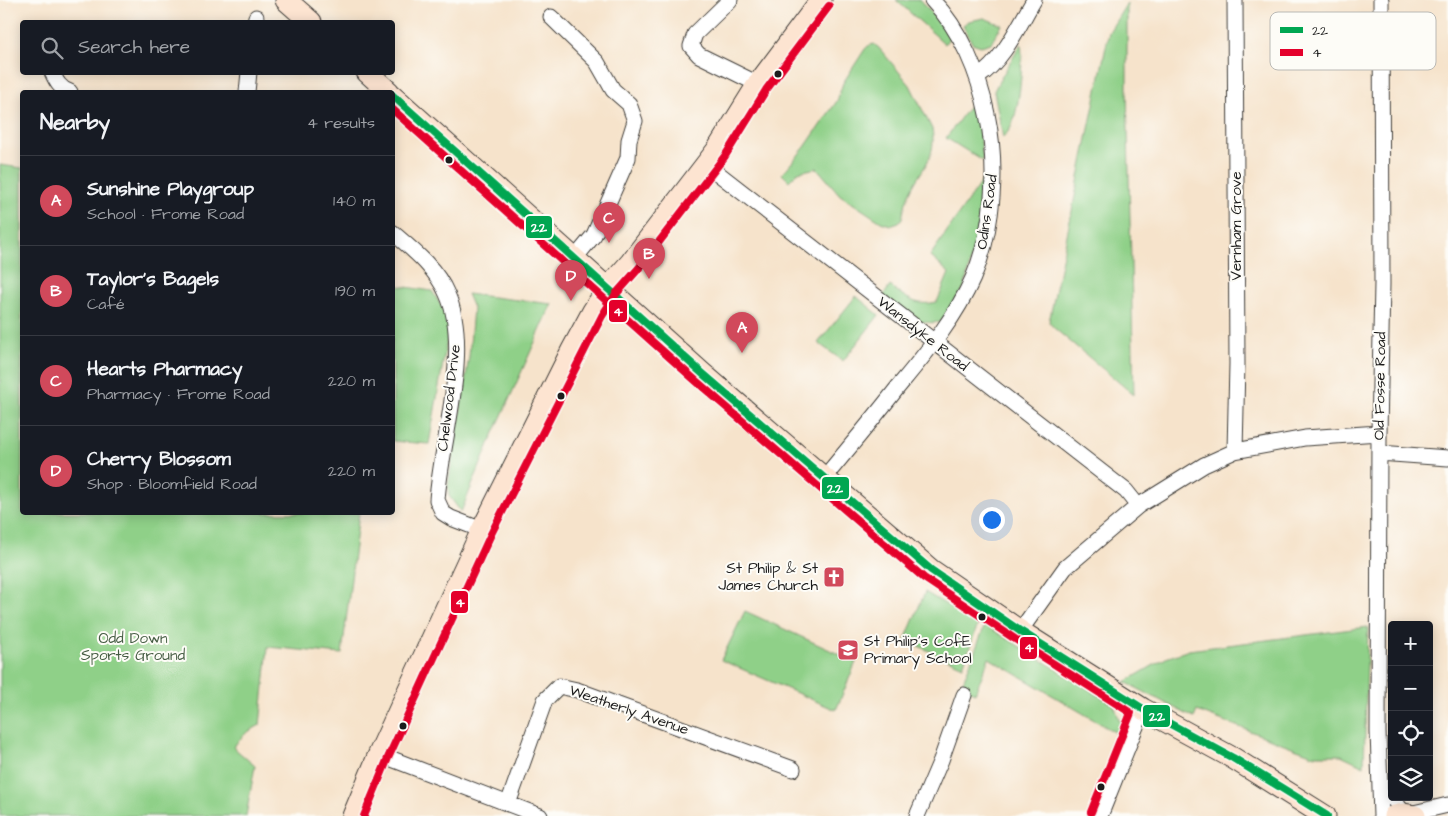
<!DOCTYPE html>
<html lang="en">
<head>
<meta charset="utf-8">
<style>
  :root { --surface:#171b24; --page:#242831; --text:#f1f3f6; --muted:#9ea1a6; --line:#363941; --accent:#d1495b }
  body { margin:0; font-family:"Architects Daughter",sans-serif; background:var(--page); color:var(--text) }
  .controls { position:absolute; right:15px; bottom:15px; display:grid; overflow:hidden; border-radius:5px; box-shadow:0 2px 12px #0003 }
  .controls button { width:45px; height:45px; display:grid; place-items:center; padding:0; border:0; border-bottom:1px solid var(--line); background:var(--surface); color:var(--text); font:25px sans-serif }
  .you { position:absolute; left:991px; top:519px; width:18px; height:18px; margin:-12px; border:4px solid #fff; border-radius:50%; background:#1a73e8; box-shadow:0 0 0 8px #1a73e833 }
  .badge { display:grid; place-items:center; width:32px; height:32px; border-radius:50%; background:var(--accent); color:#fff; font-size:16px; font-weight:700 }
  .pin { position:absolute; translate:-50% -41px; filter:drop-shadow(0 1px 2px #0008) }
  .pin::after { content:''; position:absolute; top:26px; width:18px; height:15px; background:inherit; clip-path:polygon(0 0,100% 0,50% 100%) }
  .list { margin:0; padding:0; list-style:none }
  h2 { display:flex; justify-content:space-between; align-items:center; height:65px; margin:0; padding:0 20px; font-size:21px }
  h2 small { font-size:16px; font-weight:400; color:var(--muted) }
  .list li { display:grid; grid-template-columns:32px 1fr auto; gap:15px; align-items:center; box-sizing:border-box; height:90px; padding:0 20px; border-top:1px solid var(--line) }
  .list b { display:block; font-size:19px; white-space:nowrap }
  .list p { margin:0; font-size:16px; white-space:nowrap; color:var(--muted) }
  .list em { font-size:16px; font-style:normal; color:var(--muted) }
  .icon { flex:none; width:28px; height:28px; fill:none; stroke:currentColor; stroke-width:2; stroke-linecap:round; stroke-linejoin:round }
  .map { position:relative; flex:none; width:1448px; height:816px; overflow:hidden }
  .search { position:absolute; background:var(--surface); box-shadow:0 2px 12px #0003; left:20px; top:20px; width:375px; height:55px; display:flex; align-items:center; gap:12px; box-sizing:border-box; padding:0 18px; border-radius:5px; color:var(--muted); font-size:19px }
  .panel { position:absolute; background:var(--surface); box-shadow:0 2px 12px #0003; left:20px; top:90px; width:375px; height:425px; border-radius:5px }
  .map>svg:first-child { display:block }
  .green { fill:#8fd088; stroke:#567652 }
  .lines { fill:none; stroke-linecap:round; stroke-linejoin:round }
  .street-casing { stroke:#3d3a36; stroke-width:17 }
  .secondary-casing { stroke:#3d3a36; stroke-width:23 }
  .street { stroke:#fff; stroke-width:15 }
  .secondary { stroke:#fde4d1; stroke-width:21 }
  .bus-1-casing { stroke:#fdfcf7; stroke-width:11 }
  .bus-2-casing { stroke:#fdfcf7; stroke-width:11 }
  .bus-1 { stroke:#00a651; stroke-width:8 }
  .bus-2 { stroke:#e4002b; stroke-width:8 }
  .bus-dot { fill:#1c1c1c; stroke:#fdfcf7; stroke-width:2 }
  .labels { text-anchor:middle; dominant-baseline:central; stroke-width:4; stroke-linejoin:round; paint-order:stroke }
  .street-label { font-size:15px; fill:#1c1c1c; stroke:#fdfcf7 }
  .poi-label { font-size:15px; fill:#1c1c1c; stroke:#fdfcf7; text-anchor:end }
  .park-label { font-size:15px; fill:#445b42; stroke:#fdfcf7 }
  .key { fill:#fdfcf7; stroke:#bab9b5; stroke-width:1 }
  .key-label { font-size:14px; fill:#1c1c1c }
  .line-badge { stroke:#fdfcf7; stroke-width:2 }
  .badge-label { font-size:14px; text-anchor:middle; font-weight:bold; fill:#fff }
</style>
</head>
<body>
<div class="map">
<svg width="1448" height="816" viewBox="0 0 1448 816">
  <rect width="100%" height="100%" fill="#fdfcf7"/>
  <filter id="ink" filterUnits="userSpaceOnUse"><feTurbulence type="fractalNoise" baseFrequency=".02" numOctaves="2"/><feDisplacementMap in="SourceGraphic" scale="10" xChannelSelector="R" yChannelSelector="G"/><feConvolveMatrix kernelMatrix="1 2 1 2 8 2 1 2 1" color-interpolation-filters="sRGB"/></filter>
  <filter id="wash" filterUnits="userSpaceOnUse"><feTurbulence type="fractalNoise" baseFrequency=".0096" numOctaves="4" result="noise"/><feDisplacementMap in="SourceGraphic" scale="20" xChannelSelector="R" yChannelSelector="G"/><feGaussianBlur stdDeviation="1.12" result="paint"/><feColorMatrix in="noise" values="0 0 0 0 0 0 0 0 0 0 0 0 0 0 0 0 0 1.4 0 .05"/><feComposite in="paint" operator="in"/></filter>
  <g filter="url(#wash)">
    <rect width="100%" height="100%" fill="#f6e3cb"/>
    <path class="green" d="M896,0H921L950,36L945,44Z
      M1127,3V88L1134,395L1054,328L1049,322L1109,32Z
      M984,18L1002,25L991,43L981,46L972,43L963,25L969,21Z
      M874,44L879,48L910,85L932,129C937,156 923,167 912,188C907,197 904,209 902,218L899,222L890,225L881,222L840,195L817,168L798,172L789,181L782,174L805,147L837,101L843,83L865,49L868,46Z
      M1021,44C1024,60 1019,114 1010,129C1008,132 1005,135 1003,138L994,91L998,83Z
      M970,105L979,122L983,161L946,138Z
      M0,165L22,168V512L359,513L342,654L268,647L260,725L246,733L233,747L255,766L246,816H0Z
      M987,173L986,199L964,288L941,322C912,326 904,312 883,296L890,286C907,298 915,307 937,302L949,273L930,256Z
      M392,285L432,291L444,310L449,328L429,444L393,441Z
      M467,294L552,304L489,444L461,512L449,496L448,486L469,357L473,308Z
      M856,296L879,315L843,361L818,343Z
      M925,592L978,624L963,666L905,640Z
      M745,611L856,662L836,710L721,660Z
      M985,625L1114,705L1121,724L1118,734L989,658L975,693L961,687Z
      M1368,627L1364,766L1341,755H1313L1197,711L1194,718L1125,682L1166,658L1189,650Z"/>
  </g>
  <g filter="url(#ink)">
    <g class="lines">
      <g class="street-casing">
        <path id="street" d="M730,0L695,34L691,46L699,55L758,84
          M1235,0L1237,364L1235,451
          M551,17L597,62L613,90L629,104L635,121L629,140L628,158L594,235L575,258
          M255,22L256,17
          M52,72C56,81 60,89 70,92
          M978,77C1003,61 1019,25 1034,0
          M247,92L249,72
          M706,164L1126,491L1138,506
          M392,232C413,250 436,268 447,294C472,348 441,441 437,500L443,513L451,518L482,530
          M1379,453L1448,458
          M824,478C849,448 874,418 898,387C926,353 955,319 973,278C994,228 998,167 987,114C979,74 961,30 932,0
          M1020,631L1065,568L1138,506L1204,465L1235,451L1305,438L1379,433
          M379,754L540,816
          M1392,797L1404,814
          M508,804L545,700L559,686L577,690L793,769
          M1409,814L1448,805
          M917,816L941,760L964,695
          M1100,816L1143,709
          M1381,816L1378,732L1379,433L1382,284L1381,0"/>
      </g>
      <g class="secondary-casing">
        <path id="secondary" d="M286,0L311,22
          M367,72L389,92
          M392,95L702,373L931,570L1020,631L1143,709L1233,758L1325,816
          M353,816L379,754L482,530L572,350L593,311L608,288L631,262L717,150L758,84L821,0
          M1394,816L1404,814L1415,816"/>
      </g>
      <use href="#street" class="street"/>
      <use href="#secondary" class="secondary"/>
      <g class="bus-1-casing">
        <path id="bus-1" d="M392,95L702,373L931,570L1020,631L1143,709L1233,758L1327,816"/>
      </g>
      <g class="bus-2-casing">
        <path id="bus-2" d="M392,109L695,380L924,578L1015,639L1131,713L1091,812
          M364,816L388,758L491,534L602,316L616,294L639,268L725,156L766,90L829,6"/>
      </g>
      <use href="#bus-1" class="bus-1"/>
      <use href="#bus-2" class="bus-2"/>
    </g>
  </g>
  <defs>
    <g id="church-square" transform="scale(1.125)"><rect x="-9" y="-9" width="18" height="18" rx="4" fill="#d1495b" stroke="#fdfcf7"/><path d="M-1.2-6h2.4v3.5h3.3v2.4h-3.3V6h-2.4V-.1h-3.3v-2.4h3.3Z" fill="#fff"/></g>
    <g id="school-square" transform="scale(1.125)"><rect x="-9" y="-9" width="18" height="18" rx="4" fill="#d1495b" stroke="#fdfcf7"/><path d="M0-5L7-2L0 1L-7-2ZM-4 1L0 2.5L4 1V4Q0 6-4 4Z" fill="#fff"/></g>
  </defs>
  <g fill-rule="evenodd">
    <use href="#church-square" x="834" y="577"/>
    <use href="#school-square" x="848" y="650"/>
  </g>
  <g class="bus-dot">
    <circle cx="778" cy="74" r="4.5"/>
    <circle cx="449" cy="160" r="4.5"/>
    <circle cx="561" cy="396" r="4.5"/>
    <circle cx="982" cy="617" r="4.5"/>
    <circle cx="403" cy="726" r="4.5"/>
    <circle cx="1101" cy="787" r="4.5"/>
  </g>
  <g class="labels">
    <g class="street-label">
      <text transform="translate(987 212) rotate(-82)">Odins Road</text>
      <text transform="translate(1236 226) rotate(-90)">Vernham Grove</text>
      <text transform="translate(923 334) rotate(38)">Wansdyke Road</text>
      <text transform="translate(1380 386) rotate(-89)">Old Fosse Road</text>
      <text transform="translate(449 398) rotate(-83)">Chelwood Drive</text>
      <text transform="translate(629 710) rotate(19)">Weatherly Avenue</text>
    </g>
    <g class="poi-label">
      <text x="818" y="568">St Philip &amp; St<tspan x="818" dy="17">James Church</tspan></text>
      <text x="864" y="641" text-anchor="start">St Philip's CofE<tspan x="864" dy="17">Primary School</tspan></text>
    </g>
    <g class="park-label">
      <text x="133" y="638">Odd Down<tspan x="133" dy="17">Sports Ground</tspan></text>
    </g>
  </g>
  <rect x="1270" y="12" width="166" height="58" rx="8" class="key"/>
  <rect x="1280" y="27" width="23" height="6" fill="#00a651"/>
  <rect x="1280" y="49" width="23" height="7" fill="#e4002b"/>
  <g class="key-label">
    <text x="1312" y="35">22</text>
    <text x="1312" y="57">4</text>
  </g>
  <g class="line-badge">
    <rect x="525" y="215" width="28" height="24" rx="5" fill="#00a651"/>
    <rect x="608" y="299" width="20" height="24" rx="5" fill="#e4002b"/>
    <rect x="821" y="476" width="29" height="24" rx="5" fill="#00a651"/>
    <rect x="450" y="590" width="19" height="24" rx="5" fill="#e4002b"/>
    <rect x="1019" y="636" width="19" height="24" rx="5" fill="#e4002b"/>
    <rect x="1142" y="704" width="29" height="24" rx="5" fill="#00a651"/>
  </g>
  <g class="badge-label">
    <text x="539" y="232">22</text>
    <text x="618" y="316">4</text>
    <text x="835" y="493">22</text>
    <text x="460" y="607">4</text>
    <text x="1029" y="652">4</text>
    <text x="1157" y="721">22</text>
  </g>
</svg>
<div class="controls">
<button>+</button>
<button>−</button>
<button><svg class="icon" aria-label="locate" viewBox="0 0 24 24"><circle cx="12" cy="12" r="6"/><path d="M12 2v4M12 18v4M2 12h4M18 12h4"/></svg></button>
<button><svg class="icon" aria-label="layers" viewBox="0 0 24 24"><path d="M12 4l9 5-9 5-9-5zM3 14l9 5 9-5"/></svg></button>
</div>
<div class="you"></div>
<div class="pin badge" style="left:742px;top:353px">A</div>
<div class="pin badge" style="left:649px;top:279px">B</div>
<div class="pin badge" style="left:609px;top:243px">C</div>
<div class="pin badge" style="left:571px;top:301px">D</div>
<div class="search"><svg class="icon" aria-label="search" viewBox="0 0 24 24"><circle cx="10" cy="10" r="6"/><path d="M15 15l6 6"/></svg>Search here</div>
<section class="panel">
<h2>Nearby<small>4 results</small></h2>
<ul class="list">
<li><span class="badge">A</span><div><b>Sunshine Playgroup</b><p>School · Frome Road</p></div><em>140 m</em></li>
<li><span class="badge">B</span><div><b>Taylor’s Bagels</b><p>Café</p></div><em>190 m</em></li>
<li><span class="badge">C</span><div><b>Hearts Pharmacy</b><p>Pharmacy · Frome Road</p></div><em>220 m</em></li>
<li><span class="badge">D</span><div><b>Cherry Blossom</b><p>Shop · Bloomfield Road</p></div><em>220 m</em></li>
</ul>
</section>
</div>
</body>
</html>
